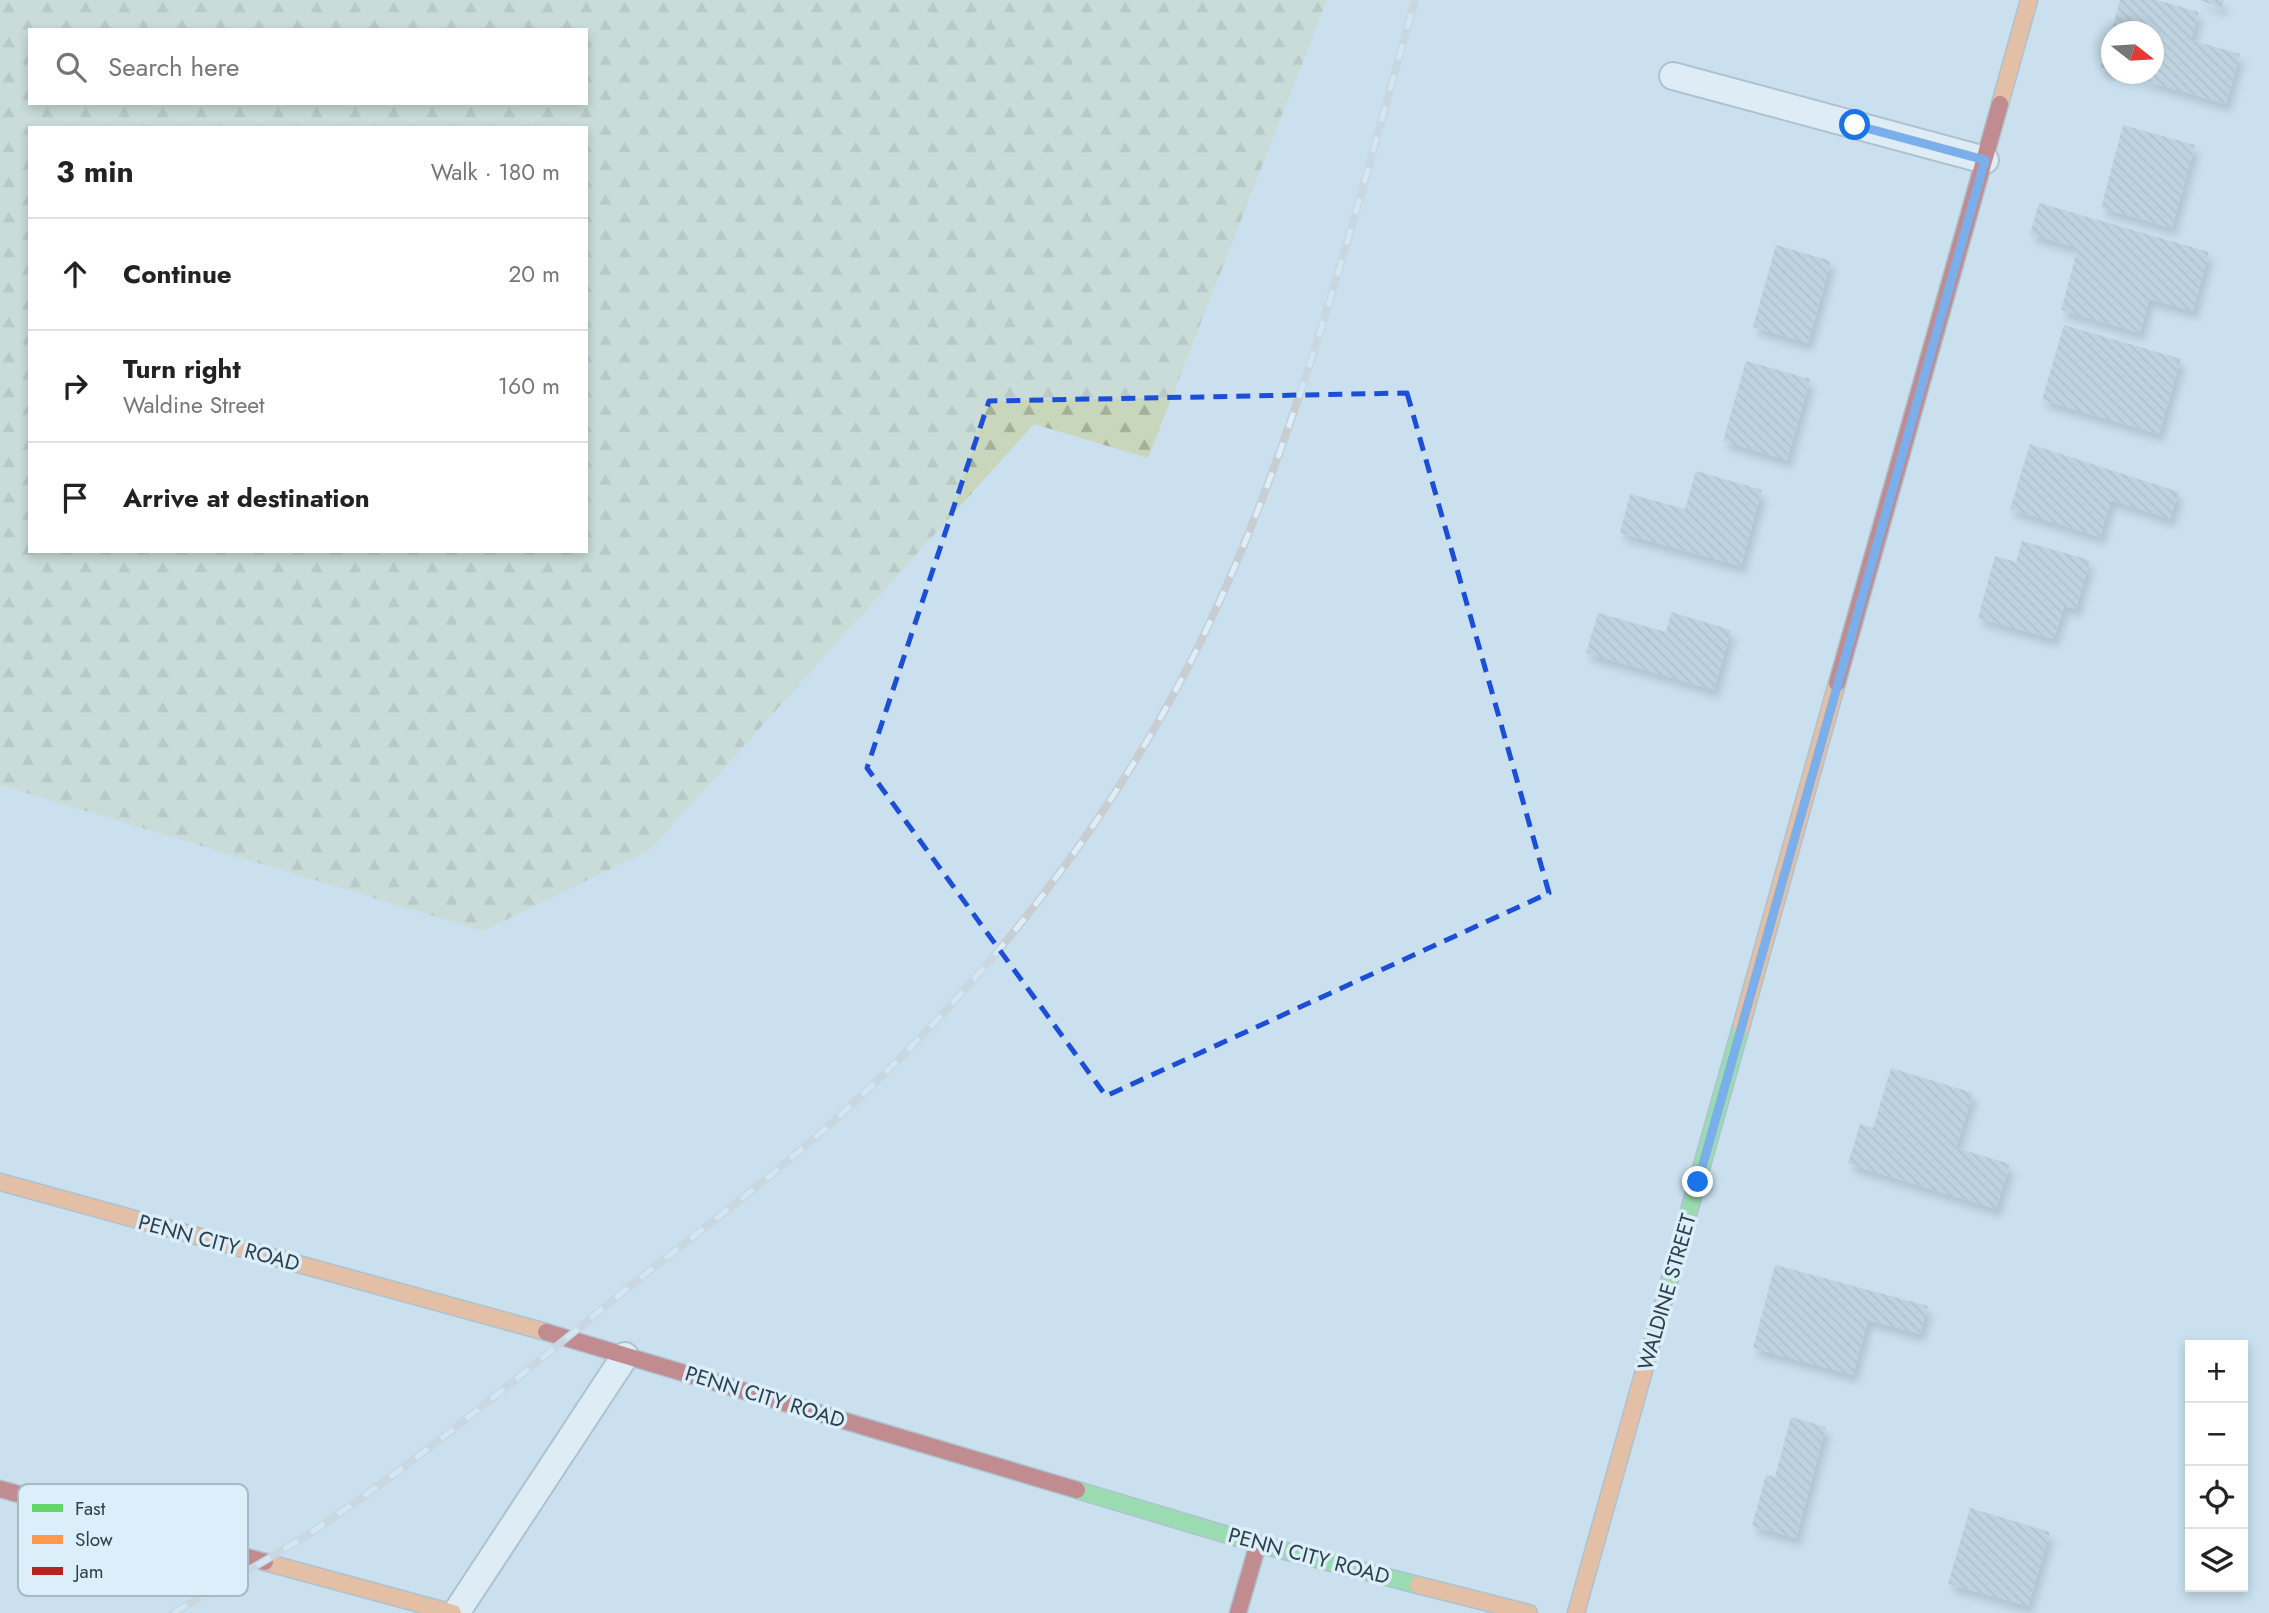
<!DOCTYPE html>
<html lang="en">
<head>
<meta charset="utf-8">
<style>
  :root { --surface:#fff; --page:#f6f6f6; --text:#222; --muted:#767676; --line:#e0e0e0 }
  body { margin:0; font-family:Jost,sans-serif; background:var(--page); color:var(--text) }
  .controls { position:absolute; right:21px; bottom:21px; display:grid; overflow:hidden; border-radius:0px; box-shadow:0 4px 10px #0003 }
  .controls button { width:63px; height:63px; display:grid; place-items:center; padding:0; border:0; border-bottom:2px solid var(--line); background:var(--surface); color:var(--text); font:35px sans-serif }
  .compass { position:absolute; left:2101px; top:21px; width:63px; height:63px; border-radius:50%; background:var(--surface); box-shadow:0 4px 10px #0003; rotate:107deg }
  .stop { position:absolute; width:21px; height:21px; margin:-16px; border:5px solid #1a73e8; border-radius:50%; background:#fff }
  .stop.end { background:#1a73e8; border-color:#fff; box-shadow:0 2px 7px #0008 }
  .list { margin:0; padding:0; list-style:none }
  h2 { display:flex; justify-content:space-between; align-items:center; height:91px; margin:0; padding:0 28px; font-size:30px }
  h2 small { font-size:23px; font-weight:400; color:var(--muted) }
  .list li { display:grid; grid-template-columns:46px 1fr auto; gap:21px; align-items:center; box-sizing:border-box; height:112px; padding:0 28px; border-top:2px solid var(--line) }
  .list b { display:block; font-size:26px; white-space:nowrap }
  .list p { margin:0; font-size:23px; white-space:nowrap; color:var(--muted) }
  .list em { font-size:23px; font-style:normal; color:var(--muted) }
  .icon { flex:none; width:38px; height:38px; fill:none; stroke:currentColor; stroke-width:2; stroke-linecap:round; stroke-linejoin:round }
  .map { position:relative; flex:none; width:2269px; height:1613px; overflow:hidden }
  .search { position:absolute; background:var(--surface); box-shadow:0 4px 10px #0003; left:28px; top:28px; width:560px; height:77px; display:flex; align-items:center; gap:18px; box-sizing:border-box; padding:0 24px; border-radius:0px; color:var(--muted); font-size:26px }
  .panel { position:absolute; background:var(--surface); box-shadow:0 4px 10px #0003; left:28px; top:126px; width:560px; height:427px; border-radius:0px }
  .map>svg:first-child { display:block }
  .forest { fill:url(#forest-firs); fill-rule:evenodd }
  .building { fill:url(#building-back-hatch); filter:url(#shadow) }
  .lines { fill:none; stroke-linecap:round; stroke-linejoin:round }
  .lane-casing { stroke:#8b9da9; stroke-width:30 }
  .fast-casing { stroke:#8b9da9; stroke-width:19 }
  .slow-casing { stroke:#8b9da9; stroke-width:19 }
  .jam-casing { stroke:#8b9da9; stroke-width:19 }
  .lane { stroke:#f7fafc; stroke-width:26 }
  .fast { stroke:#63d668; stroke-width:16 }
  .slow { stroke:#ff974d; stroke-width:16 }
  .jam { stroke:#b3261e; stroke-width:16 }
  .rail-casing { stroke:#c7cdd1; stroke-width:8 }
  .rail { stroke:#dbeefa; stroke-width:5; stroke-dasharray:16; stroke-linecap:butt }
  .route { stroke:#1a73e8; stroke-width:9 }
  .marked { fill:none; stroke:#1d4ed8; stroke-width:5; stroke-dasharray:14 9; stroke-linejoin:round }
  .labels { text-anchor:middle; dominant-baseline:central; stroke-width:7; stroke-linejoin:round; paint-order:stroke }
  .street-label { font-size:21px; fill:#2c404c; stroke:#dbeefa }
  .key { fill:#dbeefa; stroke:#a6bac6; stroke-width:2 }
  .key-label { font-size:19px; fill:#2c404c }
</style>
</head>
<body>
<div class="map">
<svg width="2269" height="1613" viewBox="0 0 2269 1613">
  <defs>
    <pattern id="forest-firs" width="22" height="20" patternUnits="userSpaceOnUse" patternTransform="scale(1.75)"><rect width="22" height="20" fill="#c8d7bb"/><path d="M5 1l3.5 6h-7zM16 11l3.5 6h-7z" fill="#a3b09a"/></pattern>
    <pattern id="building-back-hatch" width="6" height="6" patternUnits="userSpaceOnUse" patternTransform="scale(1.75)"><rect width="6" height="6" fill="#aec3cc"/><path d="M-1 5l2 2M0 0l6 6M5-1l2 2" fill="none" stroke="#8ea0a8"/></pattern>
    <filter id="shadow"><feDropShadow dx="4.5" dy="8" stdDeviation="3.5" flood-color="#0004"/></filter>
  </defs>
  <rect width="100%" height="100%" fill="#cbe0ee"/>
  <path class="forest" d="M0,0H1327L1148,458L1034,424L650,850L483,931L0,785ZM30,30H586V103H30ZM30,128H586V551H30Z"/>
  <path class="building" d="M2120,0H2156L2199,12L2191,40L2240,54L2226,104L2122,74H2154V32H2111Z
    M2199,0H2224L2222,8Z
    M2111,32H2112V71L2100,68Z
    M2123,125L2195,145L2172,228L2101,208Z
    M2039,203L2209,252L2193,311L2149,299L2140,333L2061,310L2078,248L2030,234Z
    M1776,245L1831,261L1808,343L1753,327Z
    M2064,325L2181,359L2159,434L2042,400Z
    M1746,361L1810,379L1787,460L1723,441Z
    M2030,444L2179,492L2170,519L2111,500L2100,537L2010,509Z
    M1696,471L1762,490L1741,566L1620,533L1630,494L1685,509Z
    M2022,541L2090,560L2076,609L2064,606L2054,639L1978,618L1995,556L2016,562Z
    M1671,612L1731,630L1714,690L1586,653L1598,613L1666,632Z
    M1891,1068L1973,1093L1956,1148L2010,1164L1996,1209L1848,1164L1860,1124L1873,1128Z
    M1775,1265L1928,1306L1920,1334L1868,1320L1853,1375L1753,1348Z
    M1791,1417L1826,1427L1796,1538L1752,1526L1766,1475L1775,1477Z
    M1970,1508L2050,1532L2028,1606L1948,1584Z"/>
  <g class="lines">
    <g class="lane-casing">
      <path id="lane" d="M1673,76L1985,160
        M456,1613L625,1356"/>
    </g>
    <g class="fast-casing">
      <path id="fast" d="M1667,1289L1741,1027
        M1077,1490L1258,1544L1418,1585"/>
    </g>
    <g class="slow-casing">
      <path id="slow" d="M2000,104L2029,0
        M1741,1027L1837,683
        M0,1182L546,1332
        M265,1562L453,1613
        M1418,1585L1529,1613
        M1576,1613L1667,1289"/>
    </g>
    <g class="jam-casing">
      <path id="jam" d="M1837,683L2000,104
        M546,1332L1077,1490
        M0,1489L265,1562
        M1238,1613L1258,1544"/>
    </g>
    <use href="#lane" class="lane"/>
    <use href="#fast" class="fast"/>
    <use href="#slow" class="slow"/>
    <use href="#jam" class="jam"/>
    <g class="rail-casing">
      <path id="rail" d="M173,1613C221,1585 272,1559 319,1527C427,1455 528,1369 629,1287C698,1232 770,1179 835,1120C984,985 1111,824 1200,643C1299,439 1354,217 1415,0"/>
    </g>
    <use href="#rail" class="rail"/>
  </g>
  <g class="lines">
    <path class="route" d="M1698,1182L1985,160L1855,125"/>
  </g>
  <path d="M0 0H2269V1613H0ZM1407,393L1549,893L1106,1096L867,768L989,401Z" fill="#cbe0ee" fill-opacity=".55" fill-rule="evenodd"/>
  <path class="marked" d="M1407,393L1549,893L1106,1096L867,768L989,401Z"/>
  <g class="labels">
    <g class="street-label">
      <text transform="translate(219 1243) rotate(15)">PENN CITY ROAD</text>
      <text transform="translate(1667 1292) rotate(-74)">WALDINE STREET</text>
      <text transform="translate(765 1397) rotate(17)">PENN CITY ROAD</text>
      <text transform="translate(1309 1556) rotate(15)">PENN CITY ROAD</text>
    </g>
  </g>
  <rect x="18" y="1484" width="230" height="112" rx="10" class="key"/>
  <rect x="32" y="1504" width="31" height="8" fill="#63d668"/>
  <rect x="32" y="1535" width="31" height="9" fill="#ff974d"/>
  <rect x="32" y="1567" width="31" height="8" fill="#b3261e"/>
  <g class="key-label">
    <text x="75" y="1515">Fast</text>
    <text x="75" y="1546">Slow</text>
    <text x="75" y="1578">Jam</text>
  </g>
</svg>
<div class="controls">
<button>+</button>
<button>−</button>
<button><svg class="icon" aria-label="locate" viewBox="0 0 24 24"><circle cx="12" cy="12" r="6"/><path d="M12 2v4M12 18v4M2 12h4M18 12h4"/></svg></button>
<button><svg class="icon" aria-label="layers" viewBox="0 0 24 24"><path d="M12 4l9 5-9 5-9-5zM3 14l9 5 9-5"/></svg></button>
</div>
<svg class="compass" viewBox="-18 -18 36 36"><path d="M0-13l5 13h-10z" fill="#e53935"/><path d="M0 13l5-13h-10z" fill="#767676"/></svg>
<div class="stop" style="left:1855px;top:125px"></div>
<div class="stop end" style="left:1698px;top:1182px"></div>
<div class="search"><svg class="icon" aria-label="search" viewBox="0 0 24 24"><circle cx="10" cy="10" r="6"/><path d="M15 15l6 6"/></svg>Search here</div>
<section class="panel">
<h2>3 min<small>Walk · 180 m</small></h2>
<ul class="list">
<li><svg class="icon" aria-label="ahead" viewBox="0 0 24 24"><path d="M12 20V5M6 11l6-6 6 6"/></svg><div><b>Continue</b></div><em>20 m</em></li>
<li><svg class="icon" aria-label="right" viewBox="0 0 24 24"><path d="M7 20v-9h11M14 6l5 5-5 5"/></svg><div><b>Turn right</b><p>Waldine Street</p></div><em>160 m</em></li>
<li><svg class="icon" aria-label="arrive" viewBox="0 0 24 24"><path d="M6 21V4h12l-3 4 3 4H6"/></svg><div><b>Arrive at destination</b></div></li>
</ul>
</section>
</div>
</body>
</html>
